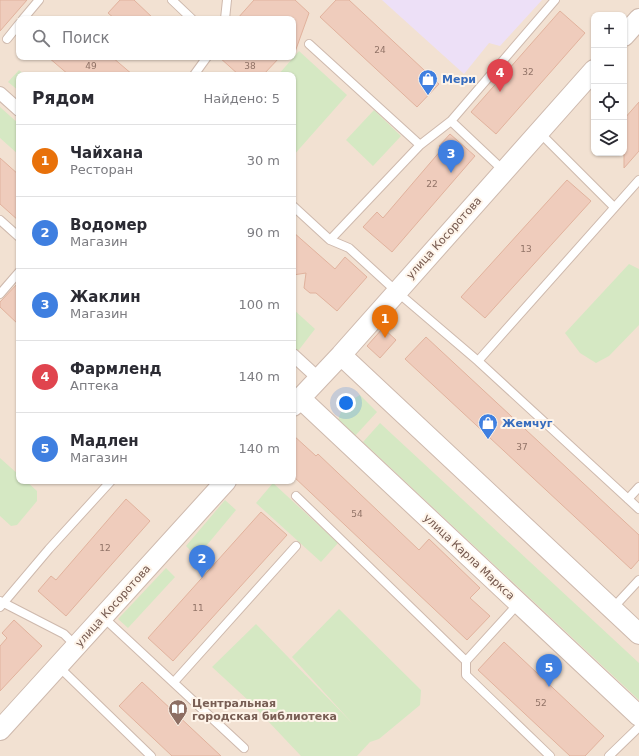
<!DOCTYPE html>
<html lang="ru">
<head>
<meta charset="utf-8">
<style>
  :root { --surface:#fff; --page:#f7f7f7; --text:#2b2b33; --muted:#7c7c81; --line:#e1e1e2; --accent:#e0624e }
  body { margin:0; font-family:"DejaVu Sans",sans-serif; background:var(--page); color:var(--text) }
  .controls { position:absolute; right:12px; top:12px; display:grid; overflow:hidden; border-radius:8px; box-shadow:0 1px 3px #0004 }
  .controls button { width:36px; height:36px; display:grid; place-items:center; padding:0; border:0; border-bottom:1px solid var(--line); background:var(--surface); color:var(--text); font:20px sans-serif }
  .you { position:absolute; left:346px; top:403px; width:14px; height:14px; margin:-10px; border:3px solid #fff; border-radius:50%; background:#1a73e8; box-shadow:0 0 0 6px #1a73e833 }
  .badge { display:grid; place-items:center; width:26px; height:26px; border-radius:50%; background:var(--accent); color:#fff; font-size:13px; font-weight:700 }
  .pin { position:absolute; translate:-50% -33px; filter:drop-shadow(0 1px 2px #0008) }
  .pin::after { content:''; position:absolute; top:21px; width:14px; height:12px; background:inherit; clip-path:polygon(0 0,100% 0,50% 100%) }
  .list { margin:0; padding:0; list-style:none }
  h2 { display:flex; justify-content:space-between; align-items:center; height:52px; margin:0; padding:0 16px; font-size:17px }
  h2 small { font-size:13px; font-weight:400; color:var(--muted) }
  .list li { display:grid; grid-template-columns:26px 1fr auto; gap:12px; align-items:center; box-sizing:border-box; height:72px; padding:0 16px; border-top:1px solid var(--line) }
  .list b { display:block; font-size:15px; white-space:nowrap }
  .list p { margin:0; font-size:13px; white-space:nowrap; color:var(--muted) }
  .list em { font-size:13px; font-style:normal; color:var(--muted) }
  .icon { flex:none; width:22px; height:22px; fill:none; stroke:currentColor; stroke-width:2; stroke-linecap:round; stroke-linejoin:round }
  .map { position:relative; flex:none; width:639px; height:756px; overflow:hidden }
  .search { position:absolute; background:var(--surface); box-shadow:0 1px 3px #0004; left:16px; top:16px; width:280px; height:44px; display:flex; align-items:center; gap:10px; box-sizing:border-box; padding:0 14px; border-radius:8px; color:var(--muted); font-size:15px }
  .panel { position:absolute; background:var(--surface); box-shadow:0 1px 3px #0004; left:16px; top:72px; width:280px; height:412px; border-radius:8px }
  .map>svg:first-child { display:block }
  .residential { fill:#f2e1d2; fill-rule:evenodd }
  .education { fill:#ede0f7 }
  .green { fill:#d5e8c3 }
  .building { fill:#efccbc; stroke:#e1b29d }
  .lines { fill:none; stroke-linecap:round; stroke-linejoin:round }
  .service-casing { stroke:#ceb9ad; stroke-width:10 }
  .pedestrian-casing { stroke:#ceb9ad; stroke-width:14 }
  .tertiary-casing { stroke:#ceb9ad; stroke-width:22 }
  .service { stroke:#fff; stroke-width:8 }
  .pedestrian { stroke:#fff; stroke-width:12 }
  .tertiary { stroke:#fff; stroke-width:20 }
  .labels { text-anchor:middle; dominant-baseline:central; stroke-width:4; stroke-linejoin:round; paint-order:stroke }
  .number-label { font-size:9px; fill:#917367 }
  .shop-label { font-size:11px; font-weight:bold; fill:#366cbe; stroke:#fef4e9; text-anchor:start }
  .street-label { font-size:11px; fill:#72554b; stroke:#fef4e9 }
  .education-label { font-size:11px; font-weight:bold; fill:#785e54; stroke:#fef4e9; text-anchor:start }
</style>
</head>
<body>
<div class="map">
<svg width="639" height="756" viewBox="0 0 639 756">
  <rect width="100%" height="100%" fill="#fbf0e3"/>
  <path class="residential" d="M0,0H639V756H0ZM594,15H624V153H594ZM19,19H293V57H19ZM19,75H293V481H19Z"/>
  <path class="education" d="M382,0H542L500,46L489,43L464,74Z"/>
  <path class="green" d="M299,51L347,95L293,156V75H278Z
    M19,70L25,75H19V91L8,82Z
    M0,107L19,124V155L0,138Z
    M374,110L401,136L373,166L346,140Z
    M629,264L639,269V325L609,356L596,363L580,353L565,333Z
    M293,309L315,329L298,351L293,346Z
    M360,395L377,412L354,437L338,421C341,407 348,402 360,395Z
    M380,423L639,663V700L363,442Z
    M0,458L19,475V481H26L37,491V501L17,525L11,526L0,516Z
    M273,483L338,543L321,562L256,503Z
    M225,500L236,510L197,557L186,546Z
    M166,568L175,577L128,628L118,619Z
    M339,609L421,690L420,705L379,739L370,742L357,756H301L249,701L212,667L256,624L353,724L292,657Z"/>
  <path class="building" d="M0,0H27L0,31Z
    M120,0H134L154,19H115L108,13Z
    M254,0H295L309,13L295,52H293V19H237Z
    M336,0H349L439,84L417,107L320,17Z
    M560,11L585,33L496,134L471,112Z
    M48,57H112L133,75H69Z
    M219,57H280L263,75H239Z
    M639,102V151L624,168V119Z
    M450,134L475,156L392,252L363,227L377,212L383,218L442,149L439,146Z
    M0,158L19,175V221L0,204Z
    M567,180L591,201L485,318L461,297Z
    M293,232L335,269L345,257L367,277L337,311L316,293H310L304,288L306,273L293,275Z
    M19,282V325L0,307V302Z
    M383,328L396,340L380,358L367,346Z
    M426,337L639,535V560L631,569L405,359Z
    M293,435L316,456L318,454L419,550L429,539L480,588L470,598L490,616L467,640L293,476Z
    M126,499L150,521L66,616L38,591L51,576L56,580Z
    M261,512L287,535L173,661L148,638Z
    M14,620L42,646L0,691V646L7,638L2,633Z
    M504,642L604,736L585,756H570L478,670Z
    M142,682L221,756H172L119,706Z"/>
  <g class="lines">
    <g class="service-casing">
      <path id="service" d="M172,0L192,19
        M23,19L39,0
        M225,19L227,0
        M7,39L19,24
        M309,44L420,145
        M194,75L207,57
        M451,121L555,0
        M539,132L614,207
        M293,206L330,240L349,248L396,291L478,361L639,509
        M0,220L19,237
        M330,240L420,145L451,121L504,171
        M0,294L19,272
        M478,361L639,180
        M296,496L466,661V675L550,756
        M628,499L639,487
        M0,601L64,634L76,646
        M0,607L49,549L111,481
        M612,609L639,580
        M103,617L244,748
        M466,661L518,604
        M58,666L151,756
        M174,682L296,546
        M609,756L639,727"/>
    </g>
    <g class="pedestrian-casing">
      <path id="pedestrian" d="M0,93L19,110
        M293,355L318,378"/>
    </g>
    <g class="tertiary-casing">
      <path id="tertiary" d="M624,36L639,19
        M341,355L639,634
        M300,398L639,716
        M293,406L341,355L594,70
        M0,730L226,481"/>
    </g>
    <use href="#service" class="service"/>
    <use href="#pedestrian" class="pedestrian"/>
    <use href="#tertiary" class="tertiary"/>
  </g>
  <defs>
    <g id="shop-pin" transform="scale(1)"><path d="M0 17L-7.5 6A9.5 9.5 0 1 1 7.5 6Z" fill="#3f7fe0" stroke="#fef4e9"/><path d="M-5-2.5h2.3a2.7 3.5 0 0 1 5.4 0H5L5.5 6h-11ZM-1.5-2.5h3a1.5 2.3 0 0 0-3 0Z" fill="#fff"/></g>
    <g id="library-pin" transform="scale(1)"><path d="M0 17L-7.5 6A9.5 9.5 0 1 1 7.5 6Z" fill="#8d6e63" stroke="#fef4e9"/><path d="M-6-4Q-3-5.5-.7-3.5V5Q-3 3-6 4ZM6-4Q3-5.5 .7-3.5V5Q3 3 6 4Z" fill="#fff"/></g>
  </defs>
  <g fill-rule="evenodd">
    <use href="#shop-pin" x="428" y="79"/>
    <use href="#shop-pin" x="488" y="423"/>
    <use href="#library-pin" x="178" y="709"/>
  </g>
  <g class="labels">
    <g class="number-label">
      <text x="380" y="50">24</text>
      <text x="91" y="66">49</text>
      <text x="250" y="66">38</text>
      <text x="528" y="72">32</text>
      <text x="432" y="184">22</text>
      <text x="526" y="249">13</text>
      <text x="522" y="447">37</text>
      <text x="357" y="514">54</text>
      <text x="105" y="548">12</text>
      <text x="198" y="608">11</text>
      <text x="541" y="703">52</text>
    </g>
    <g class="shop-label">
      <text x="442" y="79">Мери</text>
      <text x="502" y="423">Жемчуг</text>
    </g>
    <g class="street-label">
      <text transform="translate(444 238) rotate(-48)">улица Косоротова</text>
      <text transform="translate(469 557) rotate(43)">улица Карла Маркса</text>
      <text transform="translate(113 606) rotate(-48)">улица Косоротова</text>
    </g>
    <g class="education-label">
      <text x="192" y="703">Центральная<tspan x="192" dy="13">городская библиотека</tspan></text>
    </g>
  </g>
</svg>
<div class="controls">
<button>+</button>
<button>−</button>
<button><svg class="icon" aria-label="locate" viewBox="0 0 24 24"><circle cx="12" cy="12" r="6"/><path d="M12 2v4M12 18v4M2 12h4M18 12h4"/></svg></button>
<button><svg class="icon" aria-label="layers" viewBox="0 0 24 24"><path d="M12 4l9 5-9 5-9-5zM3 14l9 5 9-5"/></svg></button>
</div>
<div class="you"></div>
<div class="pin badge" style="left:385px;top:338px;background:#e8710a">1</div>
<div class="pin badge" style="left:202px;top:578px;background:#3f7fe0">2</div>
<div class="pin badge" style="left:451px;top:173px;background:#3f7fe0">3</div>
<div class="pin badge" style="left:500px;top:92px;background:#e0444e">4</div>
<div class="pin badge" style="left:549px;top:687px;background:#3f7fe0">5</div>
<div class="search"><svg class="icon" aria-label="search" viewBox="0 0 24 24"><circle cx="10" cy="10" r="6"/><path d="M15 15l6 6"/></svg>Поиск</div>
<section class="panel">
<h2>Рядом<small>Найдено: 5</small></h2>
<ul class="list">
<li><span class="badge" style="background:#e8710a">1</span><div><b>Чайхана</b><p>Ресторан</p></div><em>30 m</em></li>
<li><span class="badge" style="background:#3f7fe0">2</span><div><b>Водомер</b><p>Магазин</p></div><em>90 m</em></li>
<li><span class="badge" style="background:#3f7fe0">3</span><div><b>Жаклин</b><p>Магазин</p></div><em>100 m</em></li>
<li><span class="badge" style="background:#e0444e">4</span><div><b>Фармленд</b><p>Аптека</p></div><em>140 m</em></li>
<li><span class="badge" style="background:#3f7fe0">5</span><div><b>Мадлен</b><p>Магазин</p></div><em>140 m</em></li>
</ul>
</section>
</div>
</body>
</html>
